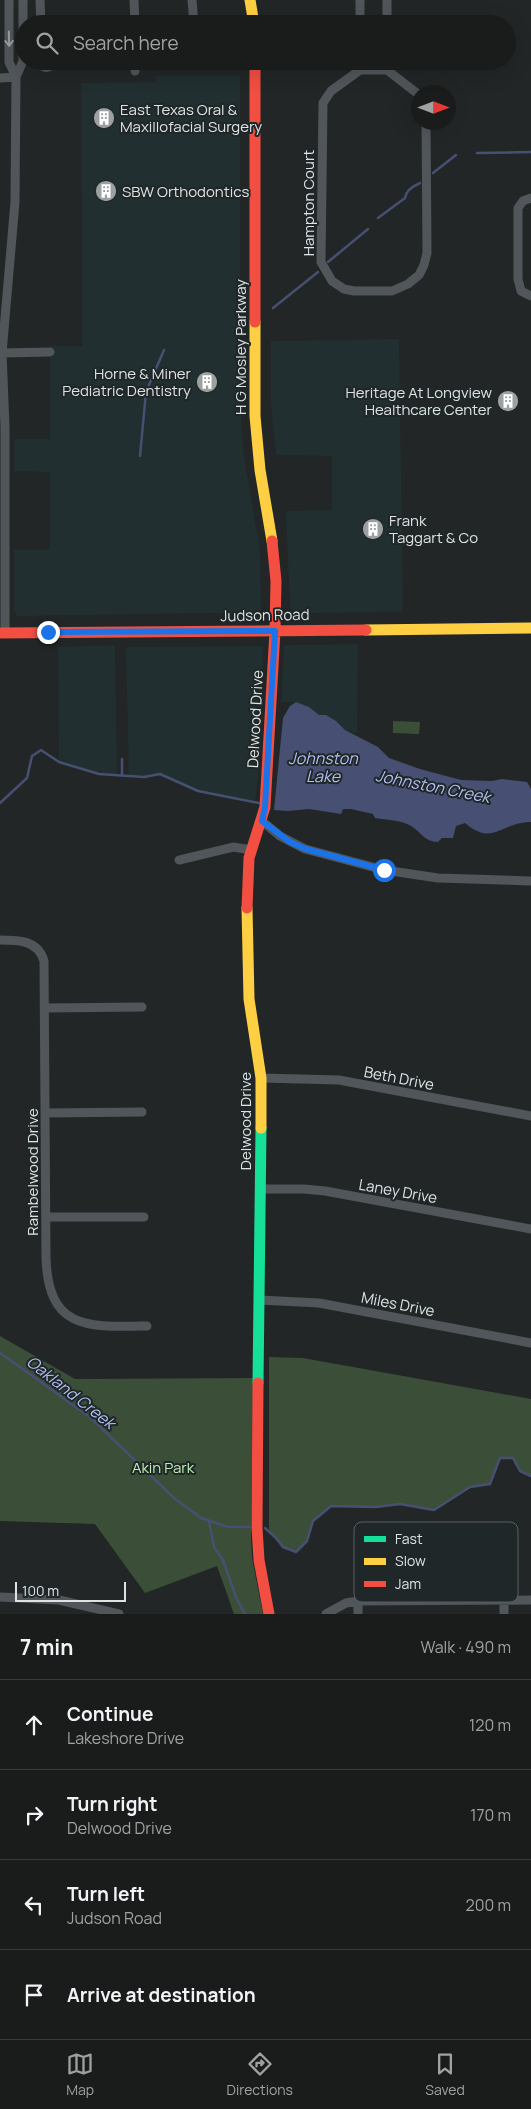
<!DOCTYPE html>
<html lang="en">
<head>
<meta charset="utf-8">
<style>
  :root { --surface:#1a1c1c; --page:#232525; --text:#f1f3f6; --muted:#9fa1a3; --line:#383a3b; --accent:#9ca0a1 }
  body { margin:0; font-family:Manrope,sans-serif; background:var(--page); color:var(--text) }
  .compass { position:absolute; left:411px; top:85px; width:45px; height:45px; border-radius:50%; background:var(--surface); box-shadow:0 5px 20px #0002; rotate:90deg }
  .scale { position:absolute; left:15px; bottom:12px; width:111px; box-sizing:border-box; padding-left:5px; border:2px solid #dee2e3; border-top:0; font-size:14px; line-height:18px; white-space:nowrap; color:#dee2e3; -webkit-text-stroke:4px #202728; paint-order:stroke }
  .stop { position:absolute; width:15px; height:15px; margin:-11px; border:4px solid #1a73e8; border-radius:50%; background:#fff }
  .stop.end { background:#1a73e8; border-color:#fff; box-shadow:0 1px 5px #0008 }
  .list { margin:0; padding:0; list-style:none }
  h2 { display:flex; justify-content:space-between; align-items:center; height:65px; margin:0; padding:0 20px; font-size:21px }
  h2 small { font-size:16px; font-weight:400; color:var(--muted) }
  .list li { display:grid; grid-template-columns:32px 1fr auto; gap:15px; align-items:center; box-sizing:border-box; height:90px; padding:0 20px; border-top:1px solid var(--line) }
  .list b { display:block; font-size:19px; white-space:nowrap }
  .list p { margin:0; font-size:16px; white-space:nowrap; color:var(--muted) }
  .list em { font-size:16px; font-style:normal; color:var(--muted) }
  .icon { flex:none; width:28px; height:28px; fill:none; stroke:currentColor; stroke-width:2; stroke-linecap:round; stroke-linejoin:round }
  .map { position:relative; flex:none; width:531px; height:1614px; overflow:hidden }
  .search { position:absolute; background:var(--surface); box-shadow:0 5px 20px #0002; left:15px; right:15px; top:15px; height:55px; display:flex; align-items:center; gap:12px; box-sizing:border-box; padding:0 18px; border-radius:28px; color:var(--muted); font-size:19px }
  .sheet { height:425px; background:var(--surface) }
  nav { display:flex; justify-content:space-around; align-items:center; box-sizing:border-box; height:70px; border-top:1px solid var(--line); background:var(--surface); font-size:14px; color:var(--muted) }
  nav a { display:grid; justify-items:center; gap:2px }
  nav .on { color:var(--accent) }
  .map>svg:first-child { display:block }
  .built { fill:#212f30 }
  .green { fill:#3b4e38 }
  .water { fill:#475072 }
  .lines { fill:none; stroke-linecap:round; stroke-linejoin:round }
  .stream { stroke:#475072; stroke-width:2.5 }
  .street { stroke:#51565a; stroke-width:9 }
  .fast { stroke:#16e098; stroke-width:11 }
  .slow { stroke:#ffcf43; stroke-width:11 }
  .jam { stroke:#f24e42; stroke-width:11 }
  .oneway { stroke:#989c9e }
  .route { stroke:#1a73e8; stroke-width:6 }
  .labels { text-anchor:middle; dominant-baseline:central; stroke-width:4; stroke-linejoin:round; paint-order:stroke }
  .poi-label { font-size:15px; fill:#dee2e3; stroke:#202728; text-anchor:start }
  .street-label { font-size:15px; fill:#dee2e3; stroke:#202728 }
  .park-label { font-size:15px; fill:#bceeb3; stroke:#202728 }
  .water-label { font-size:16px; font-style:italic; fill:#b2bff3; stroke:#202728 }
  .key { fill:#202728; stroke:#595f60; stroke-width:1 }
  .key-label { font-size:14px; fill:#dee2e3 }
</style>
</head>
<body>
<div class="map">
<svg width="531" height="1614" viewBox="0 0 531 1614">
  <rect width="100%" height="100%" fill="#222626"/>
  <path class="built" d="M156,76H240V400L243,451L260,549L261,610L256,615L212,613L17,616L14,610V550H50V472L14,471V439H50V346H82L81,83L156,82Z
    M399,339L403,612L297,613L290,608L286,511L332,510V456L276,455L271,405V341Z
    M358,644L357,734L345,730L336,721L326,715H319L309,707L296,702H281L284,645Z
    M115,645L117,775L99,774L59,762L58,647Z
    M263,646L261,749L255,803L198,791L160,774L144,777L129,776L126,647Z"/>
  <path class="green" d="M393,721L420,722L419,734L393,733Z
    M0,1336L75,1379L253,1378L251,1537L252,1558L263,1614H234L217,1566L145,1593L95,1524L0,1521Z
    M269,1357L303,1358L531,1399V1476L520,1471L513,1458H500L490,1484L470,1487L434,1510L400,1504L376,1507L331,1506L313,1521L307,1541L296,1552L283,1547L269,1530Z"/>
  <path class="water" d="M296,702L309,707L319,715H326L336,721L345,730L378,747L389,758L420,769L461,780L492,781L502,779L527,782L531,789V822C501,822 493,847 465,823L456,826L453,838H442L438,842C425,841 423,835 414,828C404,820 387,820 375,818L373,814L351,809H343L341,814L309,809L288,811L274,810L283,718L290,706Z"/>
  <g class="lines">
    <path class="stream" d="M477,153L531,152
      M433,173L456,155
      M378,218L405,198C406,190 413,186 420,183
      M328,262L368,229
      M273,308L318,272
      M140,456L146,392L164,350
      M122,775V759
      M0,803L27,778L32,756L41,750L59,762L99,774L144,777L160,774L198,791L259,803
      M0,1353L90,1417L174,1498L201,1518L228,1527H250
      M209,1521L214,1547L223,1560L236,1597L245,1614
      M265,1528L276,1538L283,1547L296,1552L307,1541L313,1521L331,1506L376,1507L400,1504L434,1510L470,1487L490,1484L500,1458H513L520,1471L531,1476"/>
    <path class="street" d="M9,0V62L16,77
      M40,0L41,24
      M134,0L135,24
      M192,0L194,24
      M360,0V24
      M387,24V0
      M39,61C41,67 46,69 51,66L55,61
      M135,61V71
      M0,78L16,77
      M418,94L387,70H360L331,91L323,103L321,262L332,281L344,289L354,291H392L408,284L419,275L424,265L427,253L426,122
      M531,198L523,201L518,208V279L521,291L531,296
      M0,353L50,352
      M5,633V427L2,353L15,202L16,77L23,61V0
      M262,821L280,836L305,849L384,870L438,878L531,881
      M179,860L233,847L252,850
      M0,940C18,940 38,940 44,961L46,1257C48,1330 87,1327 147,1326
      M45,1008L142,1007
      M261,1078L339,1080L531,1116
      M45,1113L142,1112
      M260,1189H304L325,1191L531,1229
      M46,1217H144
      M259,1300L319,1303L531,1343
      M0,1597L59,1600L119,1614
      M358,1601V1614
      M326,1614L346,1603L358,1601L531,1600
      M504,1614V1600"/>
    <path class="fast" d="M258,1383L261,1128"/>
    <path class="slow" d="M250,0L254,24
      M255,322V416L260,470L272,541
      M366,630L531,628
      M247,908L249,999L261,1078V1128"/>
    <path class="jam" d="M255,61V322
      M0,633L366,630
      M247,908L249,858L265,807L275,631L276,581L272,541
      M258,1383L257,1528L259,1560L269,1614"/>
  </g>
  <defs><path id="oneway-shaft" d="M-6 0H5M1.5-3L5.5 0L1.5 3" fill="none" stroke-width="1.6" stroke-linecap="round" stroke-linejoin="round" transform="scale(1.25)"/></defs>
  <use class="oneway" href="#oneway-shaft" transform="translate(9 39) rotate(89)"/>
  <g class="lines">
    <path class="route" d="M48,632L275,631L265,807L262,821L290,842L306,849L384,870"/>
  </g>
  <defs>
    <g id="building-disc" transform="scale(1.125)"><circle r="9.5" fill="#9ca0a1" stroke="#202728"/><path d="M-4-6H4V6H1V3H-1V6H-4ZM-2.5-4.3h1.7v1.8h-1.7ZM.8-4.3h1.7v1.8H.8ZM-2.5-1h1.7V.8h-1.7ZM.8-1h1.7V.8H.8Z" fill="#fff"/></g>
  </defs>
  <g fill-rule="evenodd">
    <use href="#building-disc" x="104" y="118"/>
    <use href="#building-disc" x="106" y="191"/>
    <use href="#building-disc" x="207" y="382"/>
    <use href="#building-disc" x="508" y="401"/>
    <use href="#building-disc" x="373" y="529"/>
  </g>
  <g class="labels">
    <g class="poi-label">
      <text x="120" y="109">East Texas Oral &amp;<tspan x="120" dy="17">Maxillofacial Surgery</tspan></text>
      <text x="122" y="191">SBW Orthodontics</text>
      <text x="191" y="373" text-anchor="end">Horne &amp; Miner<tspan x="191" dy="17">Pediatric Dentistry</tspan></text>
      <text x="492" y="392" text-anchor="end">Heritage At Longview<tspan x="492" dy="17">Healthcare Center</tspan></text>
      <text x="389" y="520">Frank<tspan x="389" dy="17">Taggart &amp; Co</tspan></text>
    </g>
    <g class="street-label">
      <text transform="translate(308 203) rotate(-90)">Hampton Court</text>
      <text transform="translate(240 347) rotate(-90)">H G Mosley Parkway</text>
      <text transform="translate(265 615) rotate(-1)">Judson Road</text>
      <text transform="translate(255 719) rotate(-87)">Delwood Drive</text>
      <text transform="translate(399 1078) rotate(11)">Beth Drive</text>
      <text transform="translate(245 1121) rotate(-90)">Delwood Drive</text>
      <text transform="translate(32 1172) rotate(-90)">Rambelwood Drive</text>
      <text transform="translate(398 1191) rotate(10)">Laney Drive</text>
      <text transform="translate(398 1304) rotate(11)">Miles Drive</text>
    </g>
    <g class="park-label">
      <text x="163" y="1467">Akin Park</text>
    </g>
    <g class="water-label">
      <text x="323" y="758">Johnston<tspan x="323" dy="18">Lake</tspan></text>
      <text transform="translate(433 786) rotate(11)">Johnston Creek</text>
      <text transform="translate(71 1392) rotate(38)">Oakland Creek</text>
    </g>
  </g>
  <rect x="354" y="1522" width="164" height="80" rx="8" class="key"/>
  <rect x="364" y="1536" width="22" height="6" fill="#16e098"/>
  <rect x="364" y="1558" width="22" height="7" fill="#ffcf43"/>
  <rect x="364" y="1581" width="22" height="6" fill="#f24e42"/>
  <g class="key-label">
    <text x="395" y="1544">Fast</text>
    <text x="395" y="1566">Slow</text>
    <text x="395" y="1589">Jam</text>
  </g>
</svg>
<svg class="compass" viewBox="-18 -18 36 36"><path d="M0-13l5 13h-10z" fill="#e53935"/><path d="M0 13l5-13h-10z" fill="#9fa1a3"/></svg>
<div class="scale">100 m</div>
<div class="stop" style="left:384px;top:870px"></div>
<div class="stop end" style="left:48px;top:632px"></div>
<div class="search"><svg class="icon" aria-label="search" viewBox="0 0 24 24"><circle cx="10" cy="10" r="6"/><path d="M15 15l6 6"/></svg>Search here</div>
</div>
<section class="sheet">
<h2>7 min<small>Walk · 490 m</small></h2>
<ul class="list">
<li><svg class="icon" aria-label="ahead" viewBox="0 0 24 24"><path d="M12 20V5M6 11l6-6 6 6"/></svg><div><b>Continue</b><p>Lakeshore Drive</p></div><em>120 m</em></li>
<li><svg class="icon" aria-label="right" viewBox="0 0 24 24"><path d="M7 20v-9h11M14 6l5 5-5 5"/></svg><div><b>Turn right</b><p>Delwood Drive</p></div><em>170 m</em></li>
<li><svg class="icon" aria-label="left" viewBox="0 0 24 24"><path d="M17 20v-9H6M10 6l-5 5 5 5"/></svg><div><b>Turn left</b><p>Judson Road</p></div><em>200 m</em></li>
<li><svg class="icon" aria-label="arrive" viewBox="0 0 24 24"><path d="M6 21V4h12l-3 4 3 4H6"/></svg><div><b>Arrive at destination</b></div></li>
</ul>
</section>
<nav>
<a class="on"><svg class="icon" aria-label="map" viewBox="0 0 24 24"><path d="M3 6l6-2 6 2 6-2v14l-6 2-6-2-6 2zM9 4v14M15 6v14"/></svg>Map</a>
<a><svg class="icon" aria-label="directions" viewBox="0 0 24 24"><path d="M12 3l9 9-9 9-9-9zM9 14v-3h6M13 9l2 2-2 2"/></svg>Directions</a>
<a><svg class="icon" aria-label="saved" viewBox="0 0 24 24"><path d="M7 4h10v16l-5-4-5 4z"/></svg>Saved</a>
</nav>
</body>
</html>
